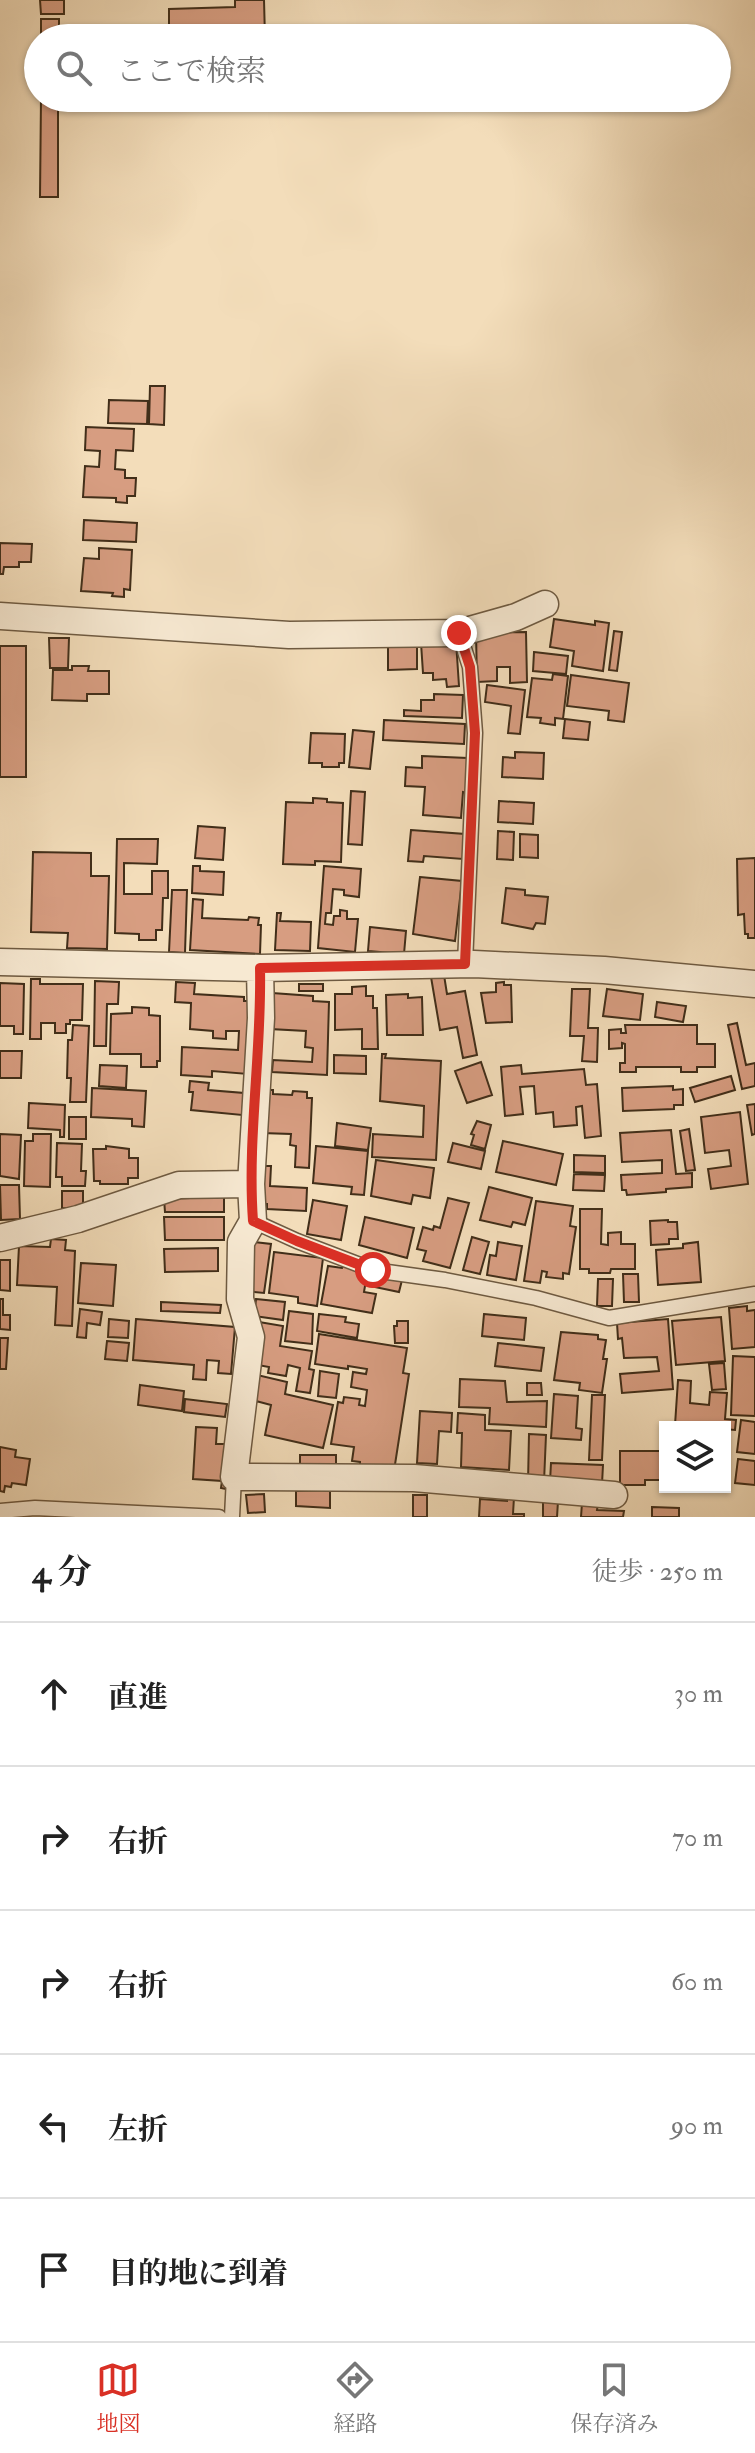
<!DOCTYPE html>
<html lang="ja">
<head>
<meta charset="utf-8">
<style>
  :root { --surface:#fff; --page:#f6f6f6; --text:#222; --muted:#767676; --line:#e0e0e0; --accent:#d93025 }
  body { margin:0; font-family:"IM FELL Double Pica","Noto Serif JP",serif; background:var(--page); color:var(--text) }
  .controls { position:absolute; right:24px; bottom:24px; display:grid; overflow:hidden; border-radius:0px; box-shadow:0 2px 6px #0004 }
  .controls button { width:72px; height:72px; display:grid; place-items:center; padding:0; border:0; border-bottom:2px solid var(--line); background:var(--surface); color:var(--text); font:40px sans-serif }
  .stop { position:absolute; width:24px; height:24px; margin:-18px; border:6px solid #d93025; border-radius:50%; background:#fff }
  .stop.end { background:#d93025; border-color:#fff; box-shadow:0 2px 8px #0008 }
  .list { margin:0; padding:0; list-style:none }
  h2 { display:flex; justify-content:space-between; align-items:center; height:104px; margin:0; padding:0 32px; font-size:34px }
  h2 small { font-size:26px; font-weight:400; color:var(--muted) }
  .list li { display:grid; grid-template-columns:52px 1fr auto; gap:24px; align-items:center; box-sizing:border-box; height:144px; padding:0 32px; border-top:2px solid var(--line) }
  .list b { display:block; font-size:30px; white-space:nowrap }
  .list em { font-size:26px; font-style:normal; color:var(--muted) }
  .icon { flex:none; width:44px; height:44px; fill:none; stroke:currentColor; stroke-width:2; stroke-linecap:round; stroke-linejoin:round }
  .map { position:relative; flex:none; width:755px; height:1517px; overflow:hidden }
  .search { position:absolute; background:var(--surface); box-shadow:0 2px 6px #0004; left:24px; right:24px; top:24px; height:88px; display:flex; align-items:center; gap:20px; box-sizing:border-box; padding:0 28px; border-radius:44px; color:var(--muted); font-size:30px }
  .sheet { height:824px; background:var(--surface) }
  nav { display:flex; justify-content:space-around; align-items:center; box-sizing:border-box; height:112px; border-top:2px solid var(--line); background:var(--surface); font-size:22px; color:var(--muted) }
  nav a { display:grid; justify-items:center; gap:4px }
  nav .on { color:var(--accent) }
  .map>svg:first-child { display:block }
  .building { fill:#d79d81; stroke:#412e19; stroke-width:2 }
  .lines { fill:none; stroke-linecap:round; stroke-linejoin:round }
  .service-casing { stroke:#6e5a41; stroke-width:17 }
  .minor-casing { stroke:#6e5a41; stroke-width:29 }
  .service { stroke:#f7e9d2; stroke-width:14 }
  .minor { stroke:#f7e9d2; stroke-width:26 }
  .route { stroke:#d93025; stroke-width:10 }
</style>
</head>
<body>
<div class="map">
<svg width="755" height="1517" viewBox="0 0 755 1517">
  <rect width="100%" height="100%" fill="#f3ddba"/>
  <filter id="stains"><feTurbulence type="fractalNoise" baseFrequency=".0025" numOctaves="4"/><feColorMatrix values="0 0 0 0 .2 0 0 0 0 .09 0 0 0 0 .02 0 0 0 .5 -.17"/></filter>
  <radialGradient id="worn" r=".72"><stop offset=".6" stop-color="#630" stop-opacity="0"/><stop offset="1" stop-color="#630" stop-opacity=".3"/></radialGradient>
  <path class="building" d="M40,0H64V14H41Z
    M235,0H264L265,38H169V9L235,7Z
    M41,19H59V38H41Z
    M41,98H58V197H40Z
    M150,386H165L164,425L149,424Z
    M109,400L148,401L147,424L108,423Z
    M86,427L134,429L133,451L116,450L115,469L125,470V478H136L135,496H127V503L116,502V498L83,497L85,466L99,467L100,451L85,450Z
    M84,520L137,523L136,542L83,540Z
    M0,543L32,544L31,562H19V567H4L3,574H0Z
    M99,548L132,550L130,590L124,589V597L112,596L113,593L81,591L84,558L99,559Z
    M554,619L595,625V621L609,623L603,671L572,666L574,651L550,647Z
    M614,631L622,632L617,671L609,670Z
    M526,632L527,682L510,683V667H497V681L477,682L476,633Z
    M49,638H69L68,668H50Z
    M456,641L459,686L447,687L446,679L433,680V673H423L421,643Z
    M388,642H417V669L388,670Z
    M0,646H26V777H0Z
    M534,652L568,656L566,674L533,671Z
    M72,666H89L88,671H109V694H87V701L52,700L53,670H72Z
    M553,674L568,676L563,719L555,718V725L540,723L541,718L527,717L532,678L552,680Z
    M571,675L629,683L624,722L608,720L609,711L567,706Z
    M487,685L525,690L520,734L508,733L511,706L485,702Z
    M434,694L463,695L462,718L404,716V710L421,711V700H434Z
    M565,719L590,722L588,740L563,738Z
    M384,720L465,724L464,744L383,740Z
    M353,730L374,732L370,769L349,767Z
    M311,733L345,734L344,763H339V767H322V763H309Z
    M515,752L544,753L543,779L502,777L503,757L515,758Z
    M422,756L467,758V793L463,792L461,818L423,815L425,787L405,786L406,767L422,768Z
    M351,791L365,792L362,845L348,844Z
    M313,798L327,799V802L343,803L341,862L315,861V865L283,864L286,802L313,803Z
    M499,801L534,803L533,824L498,822Z
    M198,826L225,828L223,860L195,858Z
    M411,830L465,834L463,859L424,856L423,862L408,861Z
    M498,831L514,832L513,860L497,859Z
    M520,834L538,835V858L520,857Z
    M117,839H158L157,864L124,863V894H152V871H168V898H163L162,930H156V940H139V934L115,933Z
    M33,852L91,853V876H109L107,949L67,948L68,933L31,932Z
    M755,858V938H748V934H745L744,914L738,915L737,859Z
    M193,866H200V871L224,872L223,895L192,893Z
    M324,866L361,869L359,897L344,895V890L333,889L331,913H326L325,924L333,925L334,916H340V910L347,911V919H358L355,952L318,948Z
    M420,877L462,881L455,941L413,934Z
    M506,888L525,890V895L548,897L545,924L536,923L533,929L502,923Z
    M172,890H187L185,953L169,952Z
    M193,899L203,900L202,918L248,920L249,917L259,918L258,925H261L260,954L190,950Z
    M277,913H281L280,921L311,922L310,951L275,950Z
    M370,927L406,931L404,954L368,951Z
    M444,975L447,994L465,991L477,1055L463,1058L457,1027L440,1030L431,977Z
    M31,979H40V984H83L82,1020H70V1024H66V1033H55V1023H41V1039H30Z
    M95,981L119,982L118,1004H107L106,1046H94Z
    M176,982L195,983L194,994L244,997V1001H253L248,1074L212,1071V1077L181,1075L182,1047L238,1050L239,1031H226V1039L213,1038V1031L190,1029L191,1003L175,1002Z
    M504,982V985H511L512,1022L486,1023L481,993L496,992V983Z
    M0,983L24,984L23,1034H14V1026H0Z
    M299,984H323V991H299Z
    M366,986V996H373V1008H377L378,1049H362V1029L335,1030V994H352V987Z
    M572,989H590L588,1028H598L597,1062L582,1061L584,1036H570Z
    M607,989L643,994L640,1020L603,1016Z
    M272,993L313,996V1001L329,1002L327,1075L272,1072L273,1060L312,1062L313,1048L305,1047L306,1031L270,1029Z
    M408,994V998L422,997L423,1035H387L386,995Z
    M657,1002L686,1006L683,1022L655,1017Z
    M132,1007L149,1008V1015L160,1016V1061H157V1067H141V1054H110L111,1014L132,1013Z
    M737,1023L746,1065L755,1063V1086L742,1089L728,1025Z
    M73,1025L89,1026L86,1102H70L71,1078H67L68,1040H72Z
    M625,1025H697V1044H715V1067H697V1072H681V1067H636V1072H620V1063H625V1044L622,1043V1048L609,1049V1030L621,1029V1033H626Z
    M0,1051H22L21,1078H0Z
    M382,1054H386L385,1058L441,1061L436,1160L372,1157L373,1134L423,1137L424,1106L380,1101Z
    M334,1055L366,1056V1074L334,1073Z
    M481,1062L492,1095L467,1103L455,1071Z
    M100,1065L127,1066L126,1088L99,1086Z
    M521,1065L522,1074L584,1069L586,1085L597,1084L601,1136L585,1138L582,1106L576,1107L577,1125L554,1127L553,1112L536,1114L534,1086L520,1087L523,1114L505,1116L501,1067Z
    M731,1076L735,1090L695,1102L690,1088Z
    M190,1081L209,1083L208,1090L244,1093L242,1115L191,1110L193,1092H189Z
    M673,1086V1090L683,1089V1105H674V1109L623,1111L622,1088Z
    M92,1088L146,1091L144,1127L132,1126V1119L91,1117Z
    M265,1090H273V1094L292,1095L293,1091L307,1092V1098H312L309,1168L295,1167L296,1146L290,1145L291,1134L262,1133Z
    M29,1103L65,1105L64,1137H60V1130L28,1128Z
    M755,1104V1134L752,1135L747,1105Z
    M740,1112L748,1184L711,1189L708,1169L731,1166L729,1150L705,1153L701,1117Z
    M69,1117H86V1139H69Z
    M477,1121L491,1125L485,1149L471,1145L474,1135L471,1134Z
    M337,1123L371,1128L368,1150L335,1146Z
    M689,1129L695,1170L686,1171L680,1131Z
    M671,1130L676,1174L692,1173V1187L666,1189V1192L627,1195L626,1190H622L621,1175L662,1173V1160L622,1162L620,1133Z
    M0,1134L21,1135L19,1179L0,1176Z
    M33,1134H51L50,1187L24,1186L25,1141H33Z
    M503,1141L563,1154L556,1185L496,1172Z
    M57,1143L82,1144L81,1171H86L85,1186H62V1177H56Z
    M453,1143L485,1151L481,1169L448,1162Z
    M106,1146L129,1149V1158H138V1178H128V1184H100V1181H94L93,1149H106Z
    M316,1146L368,1151L364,1195L351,1194L352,1187L313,1183Z
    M574,1155L605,1156V1173L574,1172Z
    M376,1160L434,1168L430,1198L413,1195L411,1204L371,1196Z
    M262,1166H271L270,1186L307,1188L306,1211L267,1209V1204H261Z
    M574,1174L605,1175L604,1191L573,1190Z
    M0,1185H19L20,1219L1,1220Z
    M489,1187L532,1198L525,1225L513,1222L511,1227L480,1220Z
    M62,1191H83V1209L62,1208Z
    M189,1193H224V1212H165L164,1199L189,1198Z
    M448,1198L469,1203L450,1268L423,1261L426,1251L417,1249L423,1227L433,1230L434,1226L440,1228Z
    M313,1200L347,1206L341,1240L307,1234Z
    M536,1201L573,1206L570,1226L576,1227L569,1274L563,1273V1279L546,1277L547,1272L542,1271L540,1283L524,1281Z
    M580,1209H602L601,1244L608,1245V1233L621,1232V1244H635V1269H611L610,1273H589V1269H580Z
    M164,1217H224V1240H165Z
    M365,1217L414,1228L407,1258L359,1245Z
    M668,1220V1222H677L678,1239H669V1244L651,1245L650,1221Z
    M472,1237L489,1242L480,1274L463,1270Z
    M51,1239L66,1240L65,1250L75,1251L72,1326L55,1325L57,1287L17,1285L19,1246L50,1247Z
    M253,1242L271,1244L264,1293L246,1291Z
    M498,1242L522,1246L516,1280L487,1275L490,1255L496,1256Z
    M698,1242L701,1282L658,1285L656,1250L683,1248V1244Z
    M218,1248V1271L165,1272L164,1249Z
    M274,1252L323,1258L317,1306L298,1303V1297L269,1293Z
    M0,1260H10V1291L0,1290Z
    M81,1263L116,1265L113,1306L78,1303Z
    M343,1265L358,1268L357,1272L367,1274L364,1292L376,1294L372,1313L321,1304L328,1266L342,1268Z
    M372,1273L402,1280L399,1292L370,1286Z
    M623,1274H638L639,1302H624Z
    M598,1279H613L612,1306H597Z
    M0,1299H3V1315H10V1330L0,1329Z
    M256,1299L285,1302L283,1320L254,1316Z
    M161,1302L221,1305L220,1313L161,1311Z
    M747,1306V1311L755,1310V1347L732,1349L729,1308Z
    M80,1309L102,1312L100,1325L87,1323L86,1338L77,1337Z
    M289,1311L313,1314L312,1344L285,1341Z
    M319,1314L346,1317L345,1322L359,1324L357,1338L317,1331Z
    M484,1314L526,1318L524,1340L482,1336Z
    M721,1317L725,1361L676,1365L672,1321Z
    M109,1319L129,1321L128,1338L108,1337Z
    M136,1319L235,1327L231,1374L218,1373L219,1361L207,1360L206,1380L193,1379L194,1365L133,1360Z
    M668,1319L673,1389L622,1393L620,1374L659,1371L657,1357L624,1358L622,1338L618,1339L617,1323Z
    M397,1321H408V1343H395L394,1326H397Z
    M259,1322L283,1326L280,1346L312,1351L309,1369L314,1370L310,1393L296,1391L300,1368L288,1365L286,1376L268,1373L269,1367L252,1364Z
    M561,1332L598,1335V1339L606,1340L603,1359H607L602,1393L579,1390L580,1383L554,1380Z
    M319,1334L407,1348L403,1373L409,1374L394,1471L360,1465V1462L352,1461L354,1447L331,1444L338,1402L343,1403L344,1397L360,1399L359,1405L365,1406L367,1390L351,1387L353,1372L366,1374L367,1369L348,1366V1369L315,1364Z
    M0,1338H8L6,1369H0Z
    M107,1341L129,1343L127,1361L105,1359Z
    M498,1343L544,1348L541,1371L495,1366Z
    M733,1356L755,1357V1416L731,1415Z
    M724,1363L726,1389L712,1390L709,1364Z
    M320,1371L339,1374L336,1398L318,1396Z
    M253,1374L287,1382L285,1394L333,1405L323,1448L265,1435L271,1405L256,1401L255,1405Z
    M460,1379L505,1381L507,1402L547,1401L546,1427L489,1424L490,1408L459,1407Z
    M678,1380L691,1381L690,1403L709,1405L710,1392L727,1393L725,1419L736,1420L735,1430L675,1425Z
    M527,1383H541L542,1395H527Z
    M140,1385L184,1391L182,1411L138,1405Z
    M554,1394L578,1396L576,1428L582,1429L581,1440L551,1438Z
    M592,1395H605L602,1460H589Z
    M185,1399L227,1404L225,1417L184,1412Z
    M420,1411L452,1413L451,1432L439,1431L437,1464L417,1463Z
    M458,1413L485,1415V1430L511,1431L509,1470L461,1467L462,1433H457Z
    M741,1420L755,1422V1454L737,1452Z
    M196,1427L217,1428L216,1444H227L226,1489L221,1488L222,1481L193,1479Z
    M529,1434L546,1435L544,1482H528Z
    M0,1447L16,1450L15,1457L30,1459L26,1485L12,1483L11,1487L5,1486L4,1492L0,1491Z
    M620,1451H665V1480H645V1485H620Z
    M300,1455H336V1468H300Z
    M738,1459L755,1461V1485L735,1483Z
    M551,1463L603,1465L602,1484L550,1482Z
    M330,1490V1508L296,1506V1491Z
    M264,1494L265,1512L248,1513L246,1495Z
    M413,1495H427V1517H413Z
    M507,1496L514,1497L513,1514H524V1517H479L480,1499L507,1501Z
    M543,1501H558L557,1517H543Z
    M582,1503L598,1504L597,1510L624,1511L623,1517H581Z
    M652,1507L679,1508V1517H652Z"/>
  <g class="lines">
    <g class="service-casing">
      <path id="service" d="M459,633L470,667L475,733L465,964
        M253,1221L297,1241L373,1270L445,1280L536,1298L609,1318L755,1294
        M0,1511L35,1508L219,1517
        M232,1517L234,1477"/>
    </g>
    <g class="minor-casing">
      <path id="minor" d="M0,616L289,635L459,633L516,617L545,604
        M0,962L260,968L474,964L604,970L755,984
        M260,968L261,1018L251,1184L253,1221L241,1242L240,1299L251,1337L234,1477L414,1478L614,1495
        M0,1238L78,1219L179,1185L251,1184"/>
    </g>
    <use href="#service" class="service"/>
    <use href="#minor" class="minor"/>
  </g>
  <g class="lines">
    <path class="route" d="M373,1270L297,1241L253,1221C247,1137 262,1052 260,968L465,964L475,733L470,667L459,633"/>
  </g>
  <rect width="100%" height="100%" filter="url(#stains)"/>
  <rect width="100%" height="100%" fill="url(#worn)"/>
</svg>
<div class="controls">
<button><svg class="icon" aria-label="layers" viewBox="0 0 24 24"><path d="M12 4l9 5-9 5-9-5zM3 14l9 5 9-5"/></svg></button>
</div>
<div class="stop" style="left:373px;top:1270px"></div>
<div class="stop end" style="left:459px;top:633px"></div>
<div class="search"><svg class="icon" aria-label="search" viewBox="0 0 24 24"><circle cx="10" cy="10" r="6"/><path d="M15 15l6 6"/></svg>ここで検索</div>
</div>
<section class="sheet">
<h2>4 分<small>徒歩 · 250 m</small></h2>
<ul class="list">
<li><svg class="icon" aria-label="ahead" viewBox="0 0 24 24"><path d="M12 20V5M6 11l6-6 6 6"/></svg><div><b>直進</b></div><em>30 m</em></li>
<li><svg class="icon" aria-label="right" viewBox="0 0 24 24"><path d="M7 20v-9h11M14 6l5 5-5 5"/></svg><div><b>右折</b></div><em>70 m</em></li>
<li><svg class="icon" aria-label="right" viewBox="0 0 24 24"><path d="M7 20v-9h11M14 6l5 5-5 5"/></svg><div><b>右折</b></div><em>60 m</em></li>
<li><svg class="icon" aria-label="left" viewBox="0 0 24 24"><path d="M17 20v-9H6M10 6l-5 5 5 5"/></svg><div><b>左折</b></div><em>90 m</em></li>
<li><svg class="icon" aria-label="arrive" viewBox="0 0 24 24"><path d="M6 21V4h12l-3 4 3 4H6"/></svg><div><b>目的地に到着</b></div></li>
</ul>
</section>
<nav>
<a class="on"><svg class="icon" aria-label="map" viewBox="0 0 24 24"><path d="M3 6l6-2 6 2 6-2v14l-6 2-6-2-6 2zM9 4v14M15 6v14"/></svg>地図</a>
<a><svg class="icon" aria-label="directions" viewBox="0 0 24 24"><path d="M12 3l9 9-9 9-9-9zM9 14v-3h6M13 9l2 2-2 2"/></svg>経路</a>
<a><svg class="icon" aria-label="saved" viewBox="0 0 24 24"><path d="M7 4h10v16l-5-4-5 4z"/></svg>保存済み</a>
</nav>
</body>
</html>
